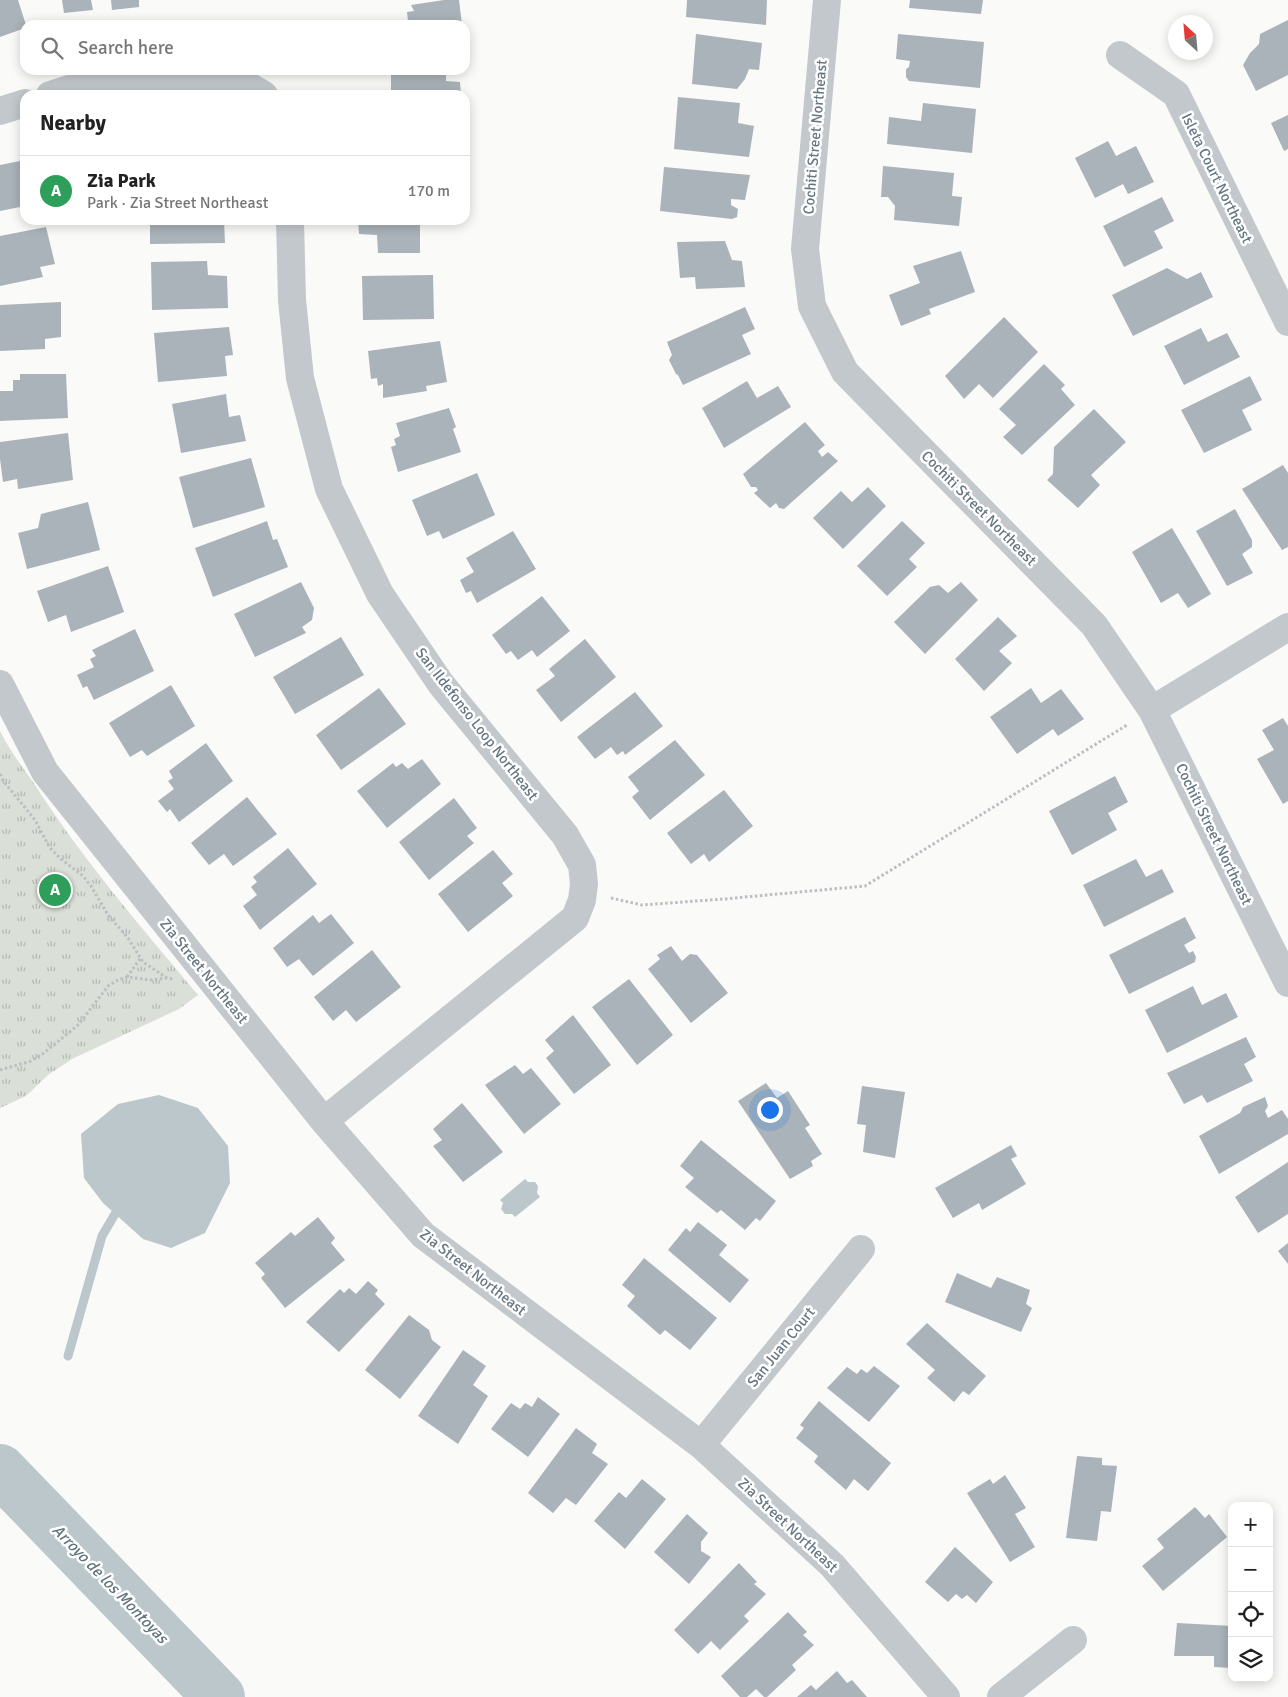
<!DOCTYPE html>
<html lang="en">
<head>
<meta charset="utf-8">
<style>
  :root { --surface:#fff; --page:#f6f6f6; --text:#222; --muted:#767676; --line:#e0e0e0; --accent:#e4572e }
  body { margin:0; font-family:Signika,sans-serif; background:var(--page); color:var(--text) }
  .controls { position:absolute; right:15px; bottom:15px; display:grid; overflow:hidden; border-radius:10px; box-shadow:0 2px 12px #0003 }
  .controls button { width:45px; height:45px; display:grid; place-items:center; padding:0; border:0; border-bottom:1px solid var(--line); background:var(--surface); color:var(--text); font:25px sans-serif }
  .compass { position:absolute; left:1168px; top:15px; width:45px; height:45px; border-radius:50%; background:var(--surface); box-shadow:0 2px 12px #0003; rotate:334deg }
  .you { position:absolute; left:769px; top:1109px; width:18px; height:18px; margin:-12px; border:4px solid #fff; border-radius:50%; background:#1a73e8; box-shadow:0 0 0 8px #1a73e833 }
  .badge { display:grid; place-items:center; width:32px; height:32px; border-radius:50%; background:var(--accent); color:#fff; font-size:16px; font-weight:700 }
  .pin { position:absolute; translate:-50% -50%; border:2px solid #fff; box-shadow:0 1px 5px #0006 }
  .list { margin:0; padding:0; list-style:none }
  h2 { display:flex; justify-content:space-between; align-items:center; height:65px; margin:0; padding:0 20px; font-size:21px }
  h2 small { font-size:16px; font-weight:400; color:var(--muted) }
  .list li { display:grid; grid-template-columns:32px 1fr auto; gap:15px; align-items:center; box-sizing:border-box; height:70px; padding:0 20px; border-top:1px solid var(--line) }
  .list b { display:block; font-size:19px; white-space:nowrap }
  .list p { margin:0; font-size:16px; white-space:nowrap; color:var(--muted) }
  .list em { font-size:16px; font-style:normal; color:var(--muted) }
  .icon { flex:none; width:28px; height:28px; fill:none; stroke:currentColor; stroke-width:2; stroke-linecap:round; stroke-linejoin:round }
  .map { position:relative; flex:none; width:1288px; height:1697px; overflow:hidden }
  .search { position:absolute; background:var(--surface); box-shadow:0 2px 12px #0003; left:20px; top:20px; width:450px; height:55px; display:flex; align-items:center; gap:12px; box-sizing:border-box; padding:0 18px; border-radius:15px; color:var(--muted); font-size:19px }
  .panel { position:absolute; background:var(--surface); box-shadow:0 2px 12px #0003; left:20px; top:90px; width:450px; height:135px; border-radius:15px }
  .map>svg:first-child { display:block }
  .park { fill:url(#park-tufts) }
  .water { fill:#bbc7cb }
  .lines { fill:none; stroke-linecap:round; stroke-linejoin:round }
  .stream { stroke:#bbc7cb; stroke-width:9 }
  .river { stroke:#bbc7cb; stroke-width:52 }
  .building { fill:#aab3b9 }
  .path { stroke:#bbbfc2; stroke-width:3; stroke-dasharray:2.5 2.5; stroke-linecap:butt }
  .street { stroke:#c3c8cc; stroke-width:28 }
  .labels { text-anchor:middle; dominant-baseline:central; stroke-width:5; stroke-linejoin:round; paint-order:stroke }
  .street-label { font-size:15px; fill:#657683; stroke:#fff }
  .water-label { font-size:16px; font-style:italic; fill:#60757c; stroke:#fff }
</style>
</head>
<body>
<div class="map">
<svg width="1288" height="1697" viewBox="0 0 1288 1697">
  <defs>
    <pattern id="park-tufts" width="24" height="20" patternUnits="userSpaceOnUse" patternTransform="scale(1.25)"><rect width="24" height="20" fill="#dadfd7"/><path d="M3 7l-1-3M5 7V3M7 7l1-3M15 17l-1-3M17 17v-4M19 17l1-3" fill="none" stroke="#b4b9b4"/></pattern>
  </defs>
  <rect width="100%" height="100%" fill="#fafaf8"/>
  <path class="park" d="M0,731C9,750 23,767 35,785C83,860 141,927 198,995L179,1009L72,1059L48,1075L26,1096L0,1108Z"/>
  <path class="water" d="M159,1095L198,1108L228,1146L230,1183L205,1233L171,1248L143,1239L103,1203L84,1178L81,1134L118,1104Z
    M525,1179L528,1182H535L538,1186L537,1193L540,1197L515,1217L512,1214H505L501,1209L503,1203L500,1200Z"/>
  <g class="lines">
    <path class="stream" d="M68,1356L102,1236L115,1214"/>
    <path class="river" d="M0,1470L219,1697"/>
  </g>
  <path class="building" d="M0,0H18L26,25L25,28L0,37Z
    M62,0H91L93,10L64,13Z
    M111,0H139V7L112,10Z
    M444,0H459L462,25H390L408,21L407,12L414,11L411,5Z
    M687,0H767L766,25L686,17Z
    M910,0H983L981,14L909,8Z
    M1288,20V75L1256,91L1243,65L1250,53L1259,44L1260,34Z
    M696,34L762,43L759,70L749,69L745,79L737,89L692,84Z
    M898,34L984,42L980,88L909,81L906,77V69L909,67L910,61L896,59Z
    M446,73V81L460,82L461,95H391V74Z
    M678,97L740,103L738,123L754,126L749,157L674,149Z
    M923,103L976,109L972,153L887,144L889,117L921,121Z
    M1288,115V149L1284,151L1271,123Z
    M1108,141L1116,156L1136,146L1154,182L1128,194L1123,184L1095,198L1075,158Z
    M25,160V206L0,211V165Z
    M883,166L954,173L952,196L962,197L959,226L894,220L895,206L888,197H881Z
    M664,167L750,175L745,200L731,199V205L738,209L737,217L732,219L660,211Z
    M1162,197L1174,221L1154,231L1163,248L1124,267L1103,226Z
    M150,220H224L225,243L150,244Z
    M358,220H420V253H378L377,235L359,234Z
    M46,227L55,264L40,267L43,277L0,286V236Z
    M725,241L732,260L742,261L745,287L696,289L695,277L680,278L677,242Z
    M961,251L975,292L929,309L931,314L901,326L889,295L920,283L913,266Z
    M207,261L208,275L227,276L228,308L152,310L151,262Z
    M1167,268L1187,279L1201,272L1213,297L1133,336L1112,295Z
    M433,275L434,319L363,320L362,276Z
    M61,302V337L45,339V349L0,351V305Z
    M745,307L755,329L742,335L751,354L683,385L678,375L676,374L669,360L672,355L667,342Z
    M1004,317L1038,352L993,398L979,384L964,399L945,376Z
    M229,327L233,355L225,356L227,376L158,382L154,333Z
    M1201,328L1208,342L1227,333L1240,357L1184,385L1164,346Z
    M440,341L447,382L426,386L427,391L383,398V384L378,386L377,378L371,379L368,351Z
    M1044,364L1065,385L1061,389L1075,405L1022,455L1003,437L1016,425L999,409Z
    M20,374H66L68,418L0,421V391H13V380H20Z
    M1250,376L1262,400L1242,410L1252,430L1204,453L1181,410Z
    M747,381L757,398L778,386L791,407L724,448L702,408Z
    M226,394L229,417L240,415L246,441L181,453L172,404Z
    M449,408L456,427L453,429L461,452L398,472L391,447L396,445L394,439L400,436L396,423Z
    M1094,409L1126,442L1091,475L1100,485L1078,508L1047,480L1053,474L1054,447Z
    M805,422L825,445L818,451L822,457L828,452L838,461L784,509L779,508L776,503L770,508L754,493L758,490L756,487H751L743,474Z
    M68,433L73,480L18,489L17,479L3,482L0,459V442Z
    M251,458L265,507L193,528L179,477Z
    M1283,465L1288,473V547L1282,550L1242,489Z
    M477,473L495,515L443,539L439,531L427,536L412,500Z
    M868,487L886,506L843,549L813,518L841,491L852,502Z
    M88,502L100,550L27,569L18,533L38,528L41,514Z
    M1235,509L1252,540V547L1242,554L1253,573L1227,586L1196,531Z
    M267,521L273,540L277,539L288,567L213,597L195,548Z
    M902,521L925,543L909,559L917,567L887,596L857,566Z
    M1172,528L1211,594L1188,608L1178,593L1161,603L1132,552Z
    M513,531L536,569L477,603L471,591L466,593L460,580L474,572L466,558Z
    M108,566L124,612L71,632L66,615L48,622L37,591Z
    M301,582L314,608L312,620L302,627L306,633L255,657L234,614Z
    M961,582L978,600L925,654L894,622L930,587L939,585L948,593Z
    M542,596L570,631L537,657L532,650L518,660L511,651L506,654L492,635Z
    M998,617L1017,636L999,651L1012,663L984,691L955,659Z
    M135,629L154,671L94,700L87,686L83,688L77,675L94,667L90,659L96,656L92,650Z
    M341,637L364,675L295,714L273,677Z
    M585,639L616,677L561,722L536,690L555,676L549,669Z
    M171,685L195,726L147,756L142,750L130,757L109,723Z
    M379,688L406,724L341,770L316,735Z
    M1031,688L1041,703L1061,689L1084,719L1058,736L1053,729L1017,754L990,717Z
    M635,692L663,726L625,755L623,751L617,755L611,747L595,759L577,737Z
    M1283,718L1288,726V801L1283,804L1257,759L1274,750L1262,730Z
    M675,740L705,775L650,820L632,797L639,791L628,777Z
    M206,743L233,781L179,822L170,809L167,812L158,801L174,789L168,781L173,778L169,771Z
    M422,759L441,784L387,828L357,791L393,763L396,767L402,763L408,769Z
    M1115,776L1128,802L1108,813L1117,830L1072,855L1049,811Z
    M724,790L753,826L709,862L704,854L691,864L667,833Z
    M247,797L277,834L233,866L224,854L209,865L191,843Z
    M454,798L477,828L467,836L474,843L429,880L399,842Z
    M288,848L317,884L260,930L243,906L257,895L251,887L257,882L253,877Z
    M493,850L513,874L502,883L513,896L468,932L438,894Z
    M1136,859L1146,877L1162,869L1174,892L1104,927L1083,885Z
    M331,914L354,943L313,976L299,959L287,967L273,948L313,915L319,923Z
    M1185,917L1196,938L1184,945L1189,953L1193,951L1196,957L1195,962L1129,994L1109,955Z
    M671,946L682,961L690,954L697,955L728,993L691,1023L648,969L660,959L657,955Z
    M372,950L401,987L356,1022L346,1010L333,1021L314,997Z
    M629,979L673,1035L637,1065L592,1007Z
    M1193,986L1202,1005L1226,993L1238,1017L1167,1053L1145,1010Z
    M573,1015L611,1065L574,1094L546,1058L554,1051L545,1040Z
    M1246,1037L1256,1057L1244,1064L1253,1081L1207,1103L1202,1095L1184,1104L1167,1073Z
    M515,1065L523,1074L531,1068L561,1104L524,1134L485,1085Z
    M766,1083L777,1098L788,1091L810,1125L805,1128L822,1154L811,1161L813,1166L790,1179L738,1101Z
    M862,1086L905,1092L895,1158L863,1152L866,1125L857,1124Z
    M1265,1097L1268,1106L1265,1111L1268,1118L1282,1110L1288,1119V1134L1219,1174L1199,1136L1240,1113L1243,1107Z
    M462,1103L503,1152L463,1182L433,1146L442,1140L433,1129Z
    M701,1140L776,1201L760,1221L756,1218L745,1230L721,1210L717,1213L685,1187L694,1178L680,1166Z
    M1011,1145L1017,1156L1011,1159L1026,1184L982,1210L979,1203L953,1218L935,1188Z
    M1288,1162V1214L1258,1233L1235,1197Z
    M318,1217L335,1238L331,1243L345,1260L285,1308L261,1278L265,1274L255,1263L291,1232L295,1236Z
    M698,1222L727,1245L719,1255L749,1280L730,1303L668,1250L686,1228L690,1232Z
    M1288,1243V1264L1278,1251Z
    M644,1258L717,1318L690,1350L665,1330L660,1335L627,1306L635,1296L622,1285Z
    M957,1273L991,1288L997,1277L1030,1290L1026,1304L1032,1308L1021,1332L945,1302Z
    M368,1281L378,1290L375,1294L385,1304L339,1352L306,1322L340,1289L344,1293L349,1288L356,1294Z
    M409,1315L429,1330L432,1340L441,1347L400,1399L365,1370Z
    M927,1323L986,1376L969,1395L963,1391L954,1402L927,1378L935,1370L906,1344Z
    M463,1350L486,1366L473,1385L488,1396L458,1444L418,1416Z
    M874,1366L900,1386L869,1422L827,1388L847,1367L857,1374L861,1369L867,1373Z
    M538,1397L560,1414L528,1457L491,1429L511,1403L520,1409L525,1403L532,1407Z
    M819,1401L891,1463L868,1491L854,1479L846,1490L814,1462L818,1456L796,1438L804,1428L800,1425Z
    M576,1428L597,1444L592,1453L608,1464L576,1505L566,1498L553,1513L528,1493Z
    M1077,1456L1102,1458V1465L1117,1466L1111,1512L1101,1511L1097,1541L1066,1538Z
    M1005,1475L1026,1508L1015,1514L1035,1547L1010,1562L967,1493L990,1479L993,1484Z
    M642,1479L666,1499L625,1549L594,1521L619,1492L626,1498Z
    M1195,1507L1205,1518L1209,1514L1227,1537L1163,1591L1142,1566L1164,1548L1157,1539Z
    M687,1514L708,1533L701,1542V1551L711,1557L689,1584L654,1552Z
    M955,1547L993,1582L976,1603L967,1595L962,1599L956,1594L948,1602L925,1582Z
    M739,1563L757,1582L754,1584L766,1594L744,1616L749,1621L720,1650L711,1641L698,1654L674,1630Z
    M788,1612L807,1632L803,1635L814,1645L792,1665L796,1670L767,1697H764L756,1689L747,1697H740L721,1676Z
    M1177,1623L1232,1626V1668L1214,1667V1656H1174Z
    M837,1671L847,1683L852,1680L867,1697H797L811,1685L816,1690Z"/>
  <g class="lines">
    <path class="path" d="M0,774L4,782L35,820L50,848L61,859L83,876L91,886L108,915L128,938L143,962L167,978L173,979
      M611,898L642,905L724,899L865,886L1127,725
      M127,977L140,959
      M0,1070L31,1061L44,1053L78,1025L108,986L118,980L127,977L151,980L166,978"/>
    <path class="street" d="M827,0L805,249L812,306L845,372L1094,625L1152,710L1288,983
      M1120,55L1176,94L1288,322
      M50,95L97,80L205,77L249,86L264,95
      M0,111L25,103
      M290,220L292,300L300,378L329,489L380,594L441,684L565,835L582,865L584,884L582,900L575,918L324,1121
      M0,684L45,772L324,1121L423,1235L701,1445L832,1565L946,1697
      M1152,710L1288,627
      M701,1445L861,1249
      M1001,1697L1073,1640"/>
  </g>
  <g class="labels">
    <g class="street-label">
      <text transform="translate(815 137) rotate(-85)">Cochiti Street Northeast</text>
      <text transform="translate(1217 178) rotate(64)">Isleta Court Northeast</text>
      <text transform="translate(979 508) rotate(45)">Cochiti Street Northeast</text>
      <text transform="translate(477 724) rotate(52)">San Ildefonso Loop Northeast</text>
      <text transform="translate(1214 834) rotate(64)">Cochiti Street Northeast</text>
      <text transform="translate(204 971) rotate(51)">Zia Street Northeast</text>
      <text transform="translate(473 1272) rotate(38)">Zia Street Northeast</text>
      <text transform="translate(781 1347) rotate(-51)">San Juan Court</text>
      <text transform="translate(788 1525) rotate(43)">Zia Street Northeast</text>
    </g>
    <g class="water-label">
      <text transform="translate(110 1584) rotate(46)">Arroyo de los Montoyas</text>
    </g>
  </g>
</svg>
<div class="controls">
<button>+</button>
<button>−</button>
<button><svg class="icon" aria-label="locate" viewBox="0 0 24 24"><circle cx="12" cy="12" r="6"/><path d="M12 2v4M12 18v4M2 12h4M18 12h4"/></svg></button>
<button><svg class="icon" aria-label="layers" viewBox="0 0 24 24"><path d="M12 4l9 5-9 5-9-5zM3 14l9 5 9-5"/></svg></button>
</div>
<svg class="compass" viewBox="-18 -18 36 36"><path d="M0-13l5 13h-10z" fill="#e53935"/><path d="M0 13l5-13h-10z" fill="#767676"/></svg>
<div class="you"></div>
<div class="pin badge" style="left:55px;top:890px;background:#2e9e5b">A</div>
<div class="search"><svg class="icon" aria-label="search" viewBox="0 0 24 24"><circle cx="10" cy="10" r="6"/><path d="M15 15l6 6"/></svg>Search here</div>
<section class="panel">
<h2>Nearby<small></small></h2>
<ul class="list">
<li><span class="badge" style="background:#2e9e5b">A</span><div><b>Zia Park</b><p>Park · Zia Street Northeast</p></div><em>170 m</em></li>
</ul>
</section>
</div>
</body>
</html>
